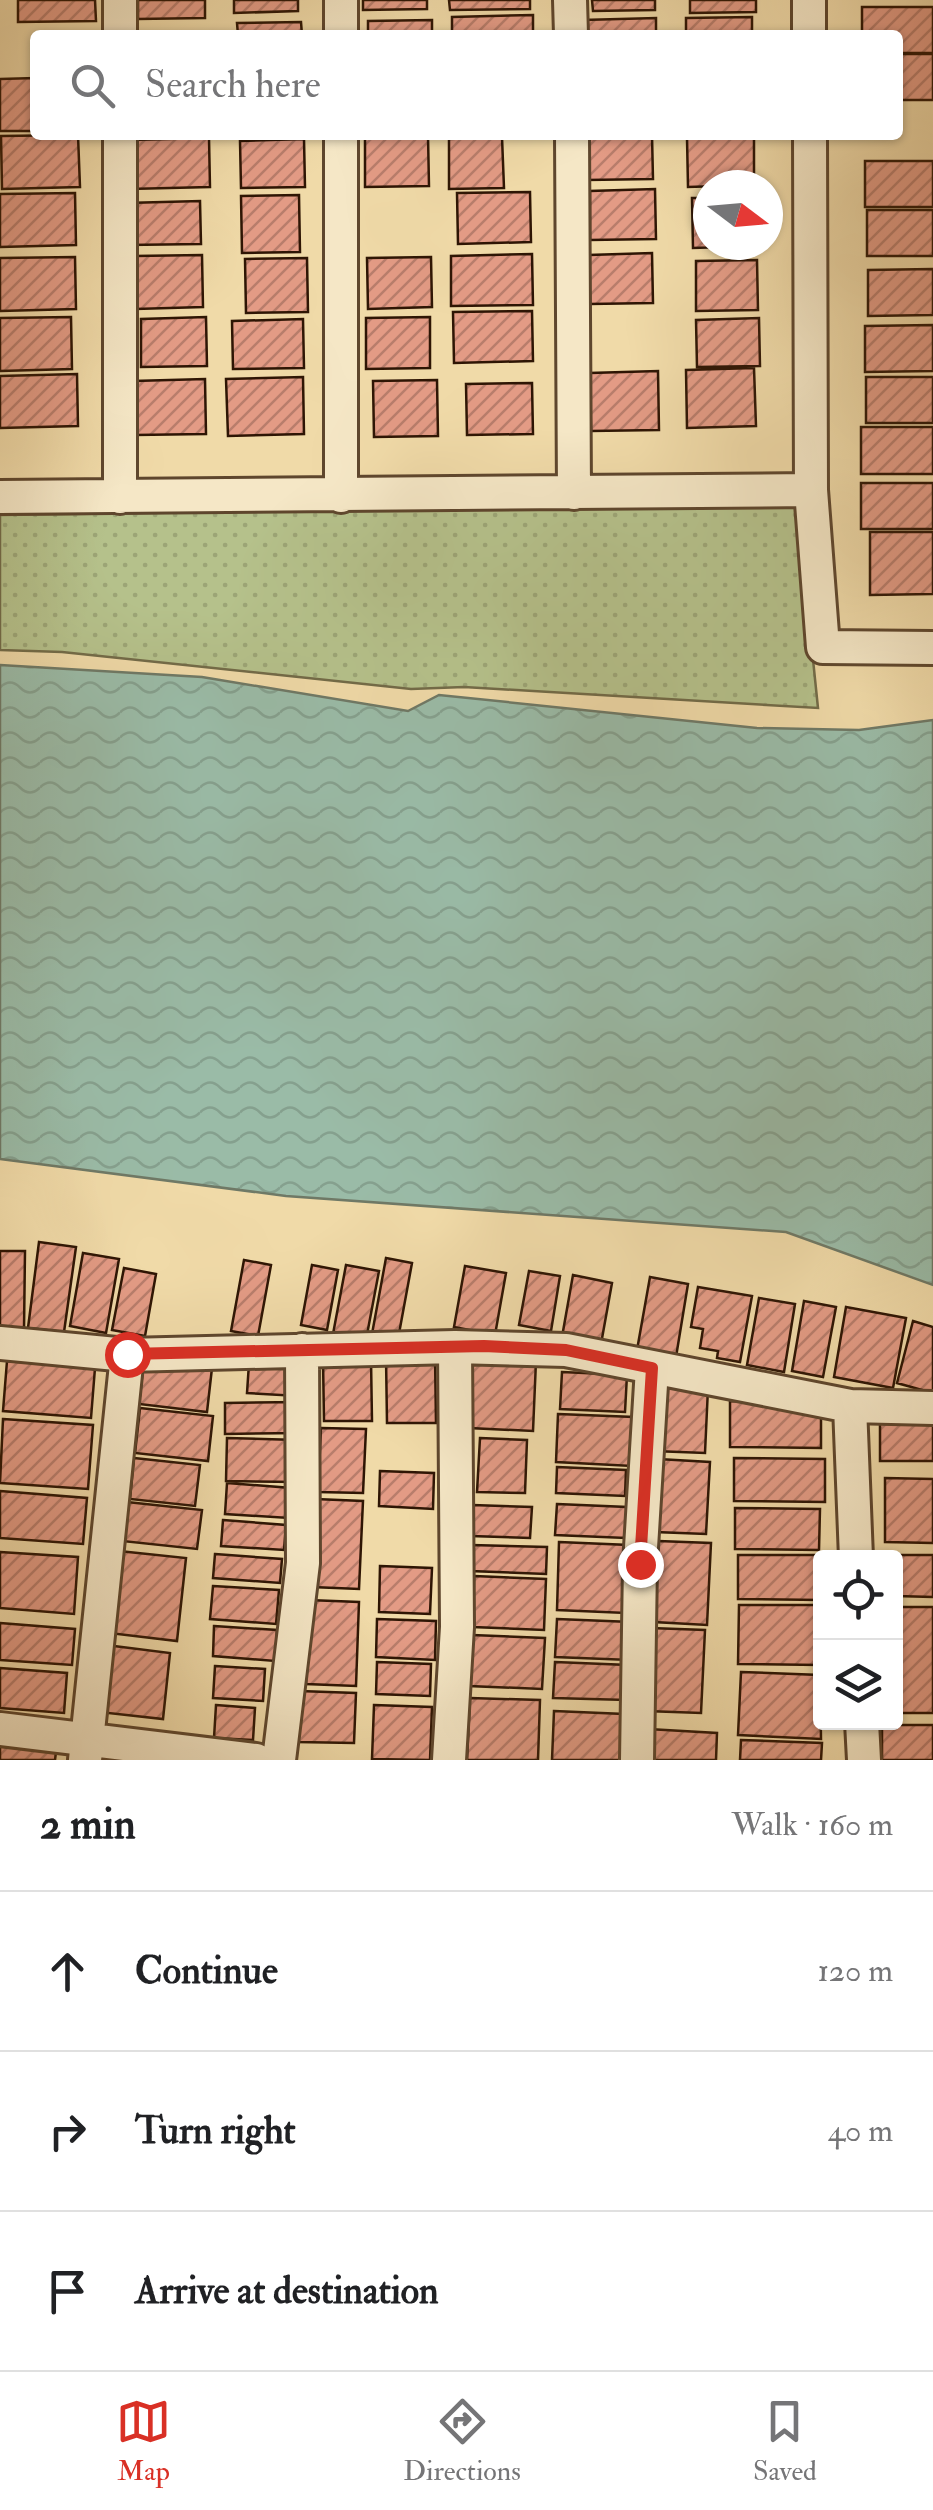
<!DOCTYPE html>
<html lang="en">
<head>
<meta charset="utf-8">
<style>
  :root { --surface:#fff; --page:#f6f6f6; --text:#202124; --muted:#757577; --line:#e0e0e0; --accent:#d93025 }
  body { margin:0; font-family:"IM FELL Double Pica",serif; background:var(--page); color:var(--text) }
  .controls { position:absolute; right:30px; bottom:30px; display:grid; overflow:hidden; border-radius:10px; box-shadow:0 2px 8px #0004 }
  .controls button { width:90px; height:90px; display:grid; place-items:center; padding:0; border:0; border-bottom:2px solid var(--line); background:var(--surface); color:var(--text); font:50px sans-serif }
  .compass { position:absolute; left:693px; top:170px; width:90px; height:90px; border-radius:50%; background:var(--surface); box-shadow:0 2px 8px #0004; rotate:106deg }
  .stop { position:absolute; width:30px; height:30px; margin:-22px; border:8px solid #d93025; border-radius:50%; background:#fff }
  .stop.end { background:#d93025; border-color:#fff; box-shadow:0 2px 10px #0008 }
  .list { margin:0; padding:0; list-style:none }
  h2 { display:flex; justify-content:space-between; align-items:center; height:130px; margin:0; padding:0 40px; font-size:42px }
  h2 small { font-size:32px; font-weight:400; color:var(--muted) }
  .list li { display:grid; grid-template-columns:65px 1fr auto; gap:30px; align-items:center; box-sizing:border-box; height:160px; padding:0 40px; border-top:2px solid var(--line) }
  .list b { display:block; font-size:38px; white-space:nowrap }
  .list em { font-size:32px; font-style:normal; color:var(--muted) }
  .icon { flex:none; width:55px; height:55px; fill:none; stroke:currentColor; stroke-width:2; stroke-linecap:round; stroke-linejoin:round }
  .map { position:relative; flex:none; width:933px; height:1760px; overflow:hidden }
  .search { position:absolute; background:var(--surface); box-shadow:0 2px 8px #0004; left:30px; right:30px; top:30px; height:110px; display:flex; align-items:center; gap:25px; box-sizing:border-box; padding:0 35px; border-radius:10px; color:var(--muted); font-size:38px }
  .sheet { height:610px; background:var(--surface) }
  nav { display:flex; justify-content:space-around; align-items:center; box-sizing:border-box; height:140px; border-top:2px solid var(--line); background:var(--surface); font-size:28px; color:var(--muted) }
  nav a { display:grid; justify-items:center; gap:5px }
  nav .on { color:var(--accent) }
  .map>svg:first-child { display:block }
  .green { fill:url(#green-dots); stroke:#726b48; stroke-width:2.5 }
  .water { fill:url(#water-waves); stroke:#6f7966; stroke-width:2.5 }
  .building { fill:url(#building-hatch); stroke:#2e1504; stroke-width:2.5 }
  .lines { fill:none; stroke-linecap:round; stroke-linejoin:round }
  .minor-casing { stroke:#5e462d; stroke-width:38 }
  .minor { stroke:#f5e7c6; stroke-width:32 }
  .route { stroke:#d93025; stroke-width:12 }
</style>
</head>
<body>
<div class="map">
<svg width="933" height="1760" viewBox="0 0 933 1760">
  <defs>
    <pattern id="green-dots" width="8" height="8" patternUnits="userSpaceOnUse" patternTransform="scale(2.5)"><rect width="8" height="8" fill="#b5c18b"/><path d="M2 2h.1M6 6h.1" fill="none" stroke="#9ca576" stroke-width="1.8" stroke-linecap="round"/></pattern>
    <pattern id="water-waves" width="16" height="10" patternUnits="userSpaceOnUse" patternTransform="scale(2.5)"><rect width="16" height="10" fill="#9abba7"/><path d="M0 5q4-4 8 0t8 0" fill="none" stroke="#85a08e"/></pattern>
    <pattern id="building-hatch" width="6" height="6" patternUnits="userSpaceOnUse" patternTransform="scale(2.5)"><rect width="6" height="6" fill="#e39b85"/><path d="M-1 1l2-2M0 6l6-6M5 7l2-2" fill="none" stroke="#b87d6b"/></pattern>
  </defs>
  <rect width="100%" height="100%" fill="#f0daa8"/>
  <filter id="stains"><feTurbulence type="fractalNoise" baseFrequency=".002" numOctaves="4"/><feColorMatrix values="0 0 0 0 .2 0 0 0 0 .09 0 0 0 0 .02 0 0 0 .5 -.17"/></filter>
  <radialGradient id="worn" r=".72"><stop offset=".6" stop-color="#630" stop-opacity="0"/><stop offset="1" stop-color="#630" stop-opacity=".3"/></radialGradient>
  <path class="green" d="M797,504L818,708L464,687L411,689L62,652L0,650V515Z"/>
  <path class="water" d="M0,665L202,677L408,711L439,695L757,728L859,730L933,720V1285L786,1232L286,1196L0,1159Z"/>
  <path class="building" d="M18,0H95L96,21L18,22Z
    M138,0H205V18L138,19Z
    M234,0H298V11L234,13Z
    M363,0H427V9L363,10Z
    M449,0H530V9L450,10Z
    M592,0H655V10L593,11Z
    M690,0H756V12L690,13Z
    M862,7H933V53H898V35H862Z
    M533,15V35H452V17Z
    M752,17V35H686V18Z
    M656,18V35H583V20Z
    M432,20V35H368V21Z
    M301,22L302,35H238L237,23Z
    M898,54H933V100H898Z
    M35,78V131H0V79Z
    M78,135L80,187L2,189L1,136Z
    M428,135L429,186L365,187V136Z
    M586,135H652L653,179L587,180Z
    M754,136V185L688,187L687,138Z
    M502,137L504,188L449,189V139Z
    M209,138L210,187L129,189L128,140Z
    M304,139L305,187L241,188L240,141Z
    M865,161H933V207H865Z
    M655,189L656,239L590,240V191Z
    M530,192L531,242L458,244L457,193Z
    M75,193L76,245L0,247V194Z
    M299,195L300,252L242,253L241,196Z
    M692,198H708V245L758,246L693,248Z
    M200,201L201,244L127,245L126,203Z
    M867,210H933V256H867Z
    M652,253L653,303L590,304L589,255Z
    M532,254L533,305L451,306V256Z
    M202,255L203,307L136,309L135,256Z
    M75,257L76,309L0,311V258Z
    M431,257L432,307L368,309L367,258Z
    M307,258L308,312L246,313L245,259Z
    M757,260L758,310L696,311V261Z
    M933,269V315L868,316V270Z
    M532,311L533,361L454,363L453,312Z
    M71,317L72,369L0,371V318Z
    M206,317L207,366L141,367V319Z
    M430,317V368L366,369V318Z
    M759,318L760,366L697,367L696,320Z
    M303,319L304,368L233,369L232,321Z
    M933,325V371L865,372V326Z
    M754,368L756,426L687,428L686,370Z
    M658,371L659,430L591,431L590,373Z
    M77,374L78,426L0,428V376Z
    M303,377L304,434L228,436L226,379Z
    M866,377H933V423H866Z
    M205,379L206,434L135,435L134,381Z
    M437,380L438,436L374,437L373,381Z
    M532,383L533,434L467,435L466,384Z
    M861,427H933V474H861Z
    M861,483H933V529H861Z
    M870,532H933V594L870,595Z
    M39,1242L76,1247L64,1332L28,1328Z
    M0,1251H25L24,1330H0Z
    M83,1253L119,1259L106,1333L70,1326Z
    M386,1258L412,1263L398,1339L372,1334Z
    M244,1260L271,1265L258,1336L231,1331Z
    M312,1265L338,1270L327,1330L301,1325Z
    M346,1265L379,1271L366,1340L333,1334Z
    M465,1266L506,1273L495,1335L454,1327Z
    M124,1268L156,1274L145,1336L112,1330Z
    M529,1271L560,1276L551,1331L519,1325Z
    M573,1275L612,1283L601,1344L562,1337Z
    M650,1277L688,1284L676,1357L637,1350Z
    M698,1287L752,1296L740,1362L717,1358L718,1351L700,1348L703,1329L691,1327Z
    M759,1298L795,1304L784,1372L747,1365Z
    M804,1301L836,1307L823,1377L792,1371Z
    M846,1307L906,1318L893,1388L834,1377Z
    M913,1321L933,1327V1393L897,1383Z
    M435,1356L436,1423H387L386,1357Z
    M371,1359L372,1421H324L323,1360Z
    M472,1359L536,1361L533,1431L469,1428Z
    M7,1361L95,1368L91,1418L3,1411Z
    M144,1361L212,1368L207,1412L139,1404Z
    M249,1363L301,1367L298,1396L247,1393Z
    M562,1372L627,1375L625,1412L560,1409Z
    M657,1386L708,1388L705,1453L654,1451Z
    M730,1401L821,1402V1448L730,1447Z
    M299,1402V1433L225,1434V1403Z
    M140,1408L213,1416L208,1461L135,1453Z
    M880,1411L933,1412V1461H880Z
    M558,1414L634,1417L632,1466L556,1462Z
    M3,1419L93,1425L88,1489L0,1483Z
    M321,1428L366,1429L363,1493L318,1492Z
    M227,1438L298,1440L297,1482L226,1481Z
    M480,1438L527,1440L525,1493L477,1492Z
    M134,1458L200,1465L195,1506L130,1499Z
    M734,1458L825,1459V1502L734,1501Z
    M658,1459L710,1462L706,1534L655,1532Z
    M557,1467L626,1470L625,1496L556,1493Z
    M380,1471L434,1473L433,1509L379,1506Z
    M885,1478L933,1479V1543L885,1542Z
    M227,1483L291,1488L289,1518L225,1514Z
    M0,1491L87,1498L83,1544L0,1538Z
    M315,1499L363,1501L359,1589L312,1587Z
    M127,1502L202,1510L197,1549L122,1541Z
    M557,1504L627,1507L626,1538L555,1535Z
    M472,1505L532,1507L530,1538L471,1536Z
    M735,1508L820,1509L819,1550L735,1549Z
    M223,1520L286,1525L284,1550L221,1546Z
    M658,1541L711,1543L707,1625L654,1622Z
    M559,1542L629,1545L626,1613L557,1610Z
    M471,1545L547,1547L546,1574L470,1571Z
    M119,1551L186,1558L177,1641L109,1633Z
    M0,1552L78,1557L74,1614L0,1608Z
    M215,1554L282,1559L280,1583L213,1578Z
    M738,1555H826L820,1558V1600L738,1599Z
    M879,1555H933V1597L896,1596V1558H879Z
    M380,1566L432,1568L430,1614L379,1612Z
    M474,1576L546,1579L544,1630L473,1627Z
    M213,1586L279,1590L276,1624L210,1619Z
    M308,1600L359,1602L356,1686L306,1684Z
    M739,1605H820V1665L738,1664Z
    M896,1607H933V1713H896Z
    M377,1619L436,1621L435,1660L376,1657Z
    M557,1619L631,1622L630,1660L555,1657Z
    M0,1623L75,1629L72,1665L0,1660Z
    M214,1626L277,1630L275,1661L213,1656Z
    M650,1628L705,1630L701,1713L646,1711Z
    M472,1635L545,1638L542,1689L469,1686Z
    M106,1645L170,1653L163,1719L99,1712Z
    M377,1662L431,1664L430,1696L376,1694Z
    M555,1662L628,1665L627,1700L553,1698Z
    M215,1666L265,1669L263,1701L213,1698Z
    M0,1668L67,1673L64,1713L0,1708Z
    M741,1672L820,1675L821,1739L738,1735Z
    M299,1691L356,1693L354,1743L297,1742Z
    M470,1698L540,1700L538,1760H467Z
    M216,1705L255,1708L253,1740L214,1738Z
    M374,1705L432,1707L430,1760L372,1759Z
    M554,1711L624,1714L622,1760H552Z
    M882,1725H933V1760H882Z
    M648,1729L717,1733L716,1760H647Z
    M741,1740L822,1743L821,1760H740Z
    M0,1744L56,1752L55,1760H0Z"/>
  <g class="lines">
    <g class="minor-casing">
      <path id="minor" d="M120,0V35
        M570,0L571,35
        M809,0V35
        M341,35V0
        M120,135V497
        M572,135L574,493
        M810,135L811,490L823,647L933,648
        M341,496V135
        M0,497L811,490
        M0,1343L127,1355L455,1347L566,1350L850,1406L933,1408
        M850,1406L856,1558
        M862,1722L864,1760
        M0,1729L256,1760
        M85,1760L127,1355
        M279,1760L303,1563L302,1350
        M449,1760L457,1627L455,1347
        M637,1760L640,1564L652,1368"/>
    </g>
    <use href="#minor" class="minor"/>
  </g>
  <g class="lines">
    <path class="route" d="M127,1354L484,1346L566,1350L652,1368L640,1564"/>
  </g>
  <rect width="100%" height="100%" filter="url(#stains)"/>
  <rect width="100%" height="100%" fill="url(#worn)"/>
</svg>
<div class="controls">
<button><svg class="icon" aria-label="locate" viewBox="0 0 24 24"><circle cx="12" cy="12" r="6"/><path d="M12 2v4M12 18v4M2 12h4M18 12h4"/></svg></button>
<button><svg class="icon" aria-label="layers" viewBox="0 0 24 24"><path d="M12 4l9 5-9 5-9-5zM3 14l9 5 9-5"/></svg></button>
</div>
<svg class="compass" viewBox="-18 -18 36 36"><path d="M0-13l5 13h-10z" fill="#e53935"/><path d="M0 13l5-13h-10z" fill="#757577"/></svg>
<div class="stop" style="left:127px;top:1354px"></div>
<div class="stop end" style="left:640px;top:1564px"></div>
<div class="search"><svg class="icon" aria-label="search" viewBox="0 0 24 24"><circle cx="10" cy="10" r="6"/><path d="M15 15l6 6"/></svg>Search here</div>
</div>
<section class="sheet">
<h2>2 min<small>Walk · 160 m</small></h2>
<ul class="list">
<li><svg class="icon" aria-label="ahead" viewBox="0 0 24 24"><path d="M12 20V5M6 11l6-6 6 6"/></svg><div><b>Continue</b></div><em>120 m</em></li>
<li><svg class="icon" aria-label="right" viewBox="0 0 24 24"><path d="M7 20v-9h11M14 6l5 5-5 5"/></svg><div><b>Turn right</b></div><em>40 m</em></li>
<li><svg class="icon" aria-label="arrive" viewBox="0 0 24 24"><path d="M6 21V4h12l-3 4 3 4H6"/></svg><div><b>Arrive at destination</b></div></li>
</ul>
</section>
<nav>
<a class="on"><svg class="icon" aria-label="map" viewBox="0 0 24 24"><path d="M3 6l6-2 6 2 6-2v14l-6 2-6-2-6 2zM9 4v14M15 6v14"/></svg>Map</a>
<a><svg class="icon" aria-label="directions" viewBox="0 0 24 24"><path d="M12 3l9 9-9 9-9-9zM9 14v-3h6M13 9l2 2-2 2"/></svg>Directions</a>
<a><svg class="icon" aria-label="saved" viewBox="0 0 24 24"><path d="M7 4h10v16l-5-4-5 4z"/></svg>Saved</a>
</nav>
</body>
</html>
